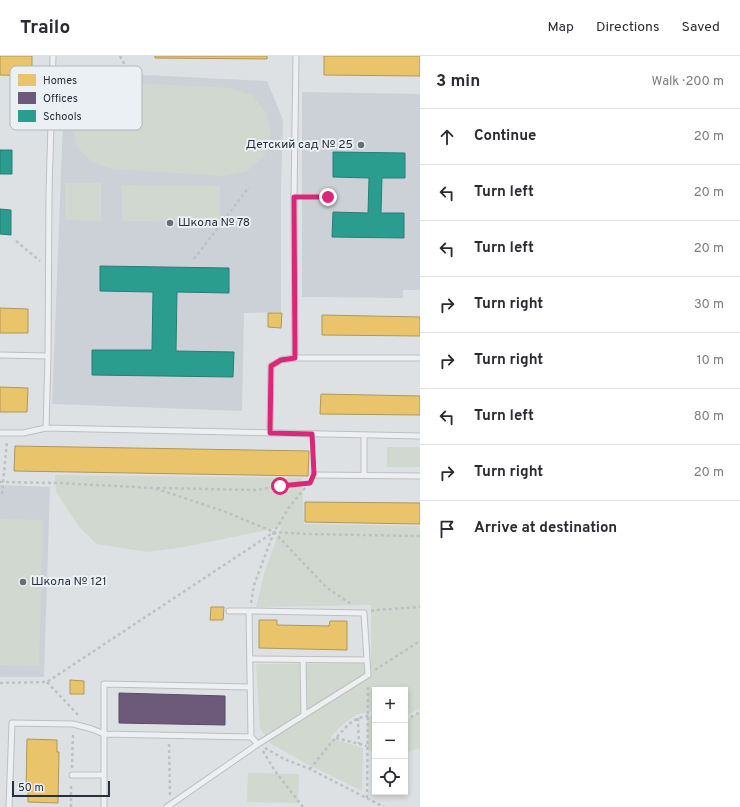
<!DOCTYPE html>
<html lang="en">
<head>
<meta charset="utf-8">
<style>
  :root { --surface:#fff; --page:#f2f2f3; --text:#2b2b33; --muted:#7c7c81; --line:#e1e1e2 }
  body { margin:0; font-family:Overpass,sans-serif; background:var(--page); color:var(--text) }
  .controls { position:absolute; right:12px; bottom:12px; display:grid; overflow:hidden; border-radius:0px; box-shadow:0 2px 6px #0003 }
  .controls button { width:36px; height:36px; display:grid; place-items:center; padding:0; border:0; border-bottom:1px solid var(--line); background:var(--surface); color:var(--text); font:20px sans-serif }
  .scale { position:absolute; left:12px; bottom:10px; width:98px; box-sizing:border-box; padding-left:4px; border:2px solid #26313c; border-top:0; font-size:11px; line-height:14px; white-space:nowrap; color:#26313c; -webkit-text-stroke:3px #ebf0f4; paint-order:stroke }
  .stop { position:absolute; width:12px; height:12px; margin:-9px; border:3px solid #db2777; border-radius:50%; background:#fff }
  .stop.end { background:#db2777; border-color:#fff; box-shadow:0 1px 4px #0008 }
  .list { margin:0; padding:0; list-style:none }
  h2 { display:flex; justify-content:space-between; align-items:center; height:52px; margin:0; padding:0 16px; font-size:17px }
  h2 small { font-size:13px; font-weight:400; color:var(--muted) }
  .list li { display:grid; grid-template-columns:26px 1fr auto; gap:12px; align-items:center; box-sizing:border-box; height:56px; padding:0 16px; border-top:1px solid var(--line) }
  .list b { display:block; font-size:15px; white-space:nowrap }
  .list em { font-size:13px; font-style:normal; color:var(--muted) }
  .icon { flex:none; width:22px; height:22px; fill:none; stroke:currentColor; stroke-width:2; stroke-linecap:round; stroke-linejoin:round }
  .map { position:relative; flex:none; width:420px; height:751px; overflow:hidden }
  header { display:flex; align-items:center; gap:24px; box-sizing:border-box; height:56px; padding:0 20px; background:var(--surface); border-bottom:1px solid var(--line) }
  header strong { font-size:19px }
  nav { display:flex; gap:22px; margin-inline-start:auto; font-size:14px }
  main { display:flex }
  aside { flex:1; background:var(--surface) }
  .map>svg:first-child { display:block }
  .built { fill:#ccd1d7 }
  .green { fill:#d0d8cf }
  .homes { fill:#e9c46a; stroke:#ae985c }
  .offices { fill:#6d597a; stroke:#584d67 }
  .schools { fill:#2a9d8f; stroke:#297d76 }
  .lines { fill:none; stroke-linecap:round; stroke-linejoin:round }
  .service-casing { stroke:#bdbfc2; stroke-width:7 }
  .path { stroke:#bdc1c3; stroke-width:2.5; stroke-dasharray:3 3; stroke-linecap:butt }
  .service { stroke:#edeff0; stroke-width:5 }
  .route { stroke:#db2777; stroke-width:5 }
  .poi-dot { fill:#666f77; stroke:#ebf0f4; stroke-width:1.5 }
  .labels { text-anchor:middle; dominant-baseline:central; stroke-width:4; stroke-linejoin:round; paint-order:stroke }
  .poi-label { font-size:12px; fill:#26313c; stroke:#ebf0f4; text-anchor:start }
  .key { fill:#ebf0f4; stroke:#b0b7bd; stroke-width:1 }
  .key-label { font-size:11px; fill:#26313c }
</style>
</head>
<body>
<header>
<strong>Trailo</strong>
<nav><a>Map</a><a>Directions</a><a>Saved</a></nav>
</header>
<main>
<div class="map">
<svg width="420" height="751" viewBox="0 0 420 751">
  <rect width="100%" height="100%" fill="#dee1e4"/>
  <path class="built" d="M65,15L267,25L283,64L281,132V256L244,257L242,355L52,348Z
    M302,36L420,38V234H403V242L302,241Z
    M0,429L50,431L44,621H0Z"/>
  <path class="green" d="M118,26L229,32L251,39L266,56L271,78L264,100L247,115L224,120L113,113L92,106L76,90L72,67L79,46L96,31Z
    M65,127H101V165L65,164Z
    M122,129L220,130V166L122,165Z
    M387,391H420V411H387Z
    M55,419L302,422L304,468L420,470V652L410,658H405V634H375V655L358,658L343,668L330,682L363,692L362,735L307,708L271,688L260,672L256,608L371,607V549L256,551L265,515L281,471L184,491L147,496L97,488L80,472L56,436Z
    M0,463L43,464L39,610L0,609Z
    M420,656V692L405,697V662H409Z
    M367,660L375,662V696L368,694Z
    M248,717L299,718L298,747L247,746Z"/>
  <path class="homes" d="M0,0H32V20L0,19Z
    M155,0H267V3L155,2Z
    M324,0H420V20L324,19Z
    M0,252L28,253V277H0Z
    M268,257H282L281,272L268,271Z
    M322,259L420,261V280L322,279Z
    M0,331L28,332L27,356H0Z
    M321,338L420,340V359L320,358Z
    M15,390L309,395L308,420L14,415Z
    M305,446L420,447V468L305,466Z
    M211,551H224L223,564H210Z
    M259,564H277V569L329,570L330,565H347V594L259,592Z
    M70,624L84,625V638H70Z
    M27,683L57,684V696H59L58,747L28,746V733H26Z"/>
  <path class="offices" d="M119,637L225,640V669L119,667Z"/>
  <path class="schools" d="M0,94H12V118H0Z
    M333,96L405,97V122H382L381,157H404V182L332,181L333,156L368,157L369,122L333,121Z
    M0,153L11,154V179L0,178Z
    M100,210L229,212V237L177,236L176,295L234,296L233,321L92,319V294H152L153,236L100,235Z"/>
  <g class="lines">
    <g class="service-casing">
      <path id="service" d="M0,299L48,300
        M295,302L294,141L296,0
        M46,372L48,300L49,136L53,0
        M0,377H23L46,372L420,380
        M270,377L271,310L281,304L295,302H420
        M314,419L420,420
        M364,419V379
        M229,555H249
        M250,603L367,604
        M303,604L304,659
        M72,719H104
        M9,751L12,667L73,668L92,673L104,678L251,681L258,688
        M104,751V628L250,631
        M167,751L258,688L368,619L364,557L249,555L251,681"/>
    </g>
    <path class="path" d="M120,0L135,27
      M302,141H328
      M16,185L40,205
      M194,203L249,131
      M313,385L314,412
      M0,426L58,427L154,432L223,455L274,476L326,531L351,548
      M157,432L255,434L280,430L309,427
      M2,438L7,386
      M251,547L254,529L274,476L290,450L310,426
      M371,555L376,554L420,551
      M375,614L420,585
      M47,626L80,661
      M0,627L47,626L274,476L306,478L420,480
      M358,662L359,688
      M405,662H409L420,656
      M336,682L367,690
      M169,688L170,739
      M265,692L284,703L310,713L384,751
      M263,695L275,715L303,751
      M72,712L73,677
      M310,713L330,688L349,668L358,662L367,660L375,662
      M367,742L368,629
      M71,751V727"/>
    <use href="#service" class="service"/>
  </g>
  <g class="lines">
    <path class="route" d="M280,430L310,427L314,418L312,378L270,377L271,310L281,304L295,302L294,141H328"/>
  </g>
  <g class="poi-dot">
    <circle cx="361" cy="89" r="4"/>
    <circle cx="170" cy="167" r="4"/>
    <circle cx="23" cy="526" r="4"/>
  </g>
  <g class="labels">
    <g class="poi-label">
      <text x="353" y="89" text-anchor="end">Детский сад № 25</text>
      <text x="178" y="167">Школа № 78</text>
      <text x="31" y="526">Школа № 121</text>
    </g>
  </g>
  <rect x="10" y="10" width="132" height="64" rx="6" class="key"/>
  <rect x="18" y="18" width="18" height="12" fill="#e9c46a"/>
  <rect x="18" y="36" width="18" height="12" fill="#6d597a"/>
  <rect x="18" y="54" width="18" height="12" fill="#2a9d8f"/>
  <g class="key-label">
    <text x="43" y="28">Homes</text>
    <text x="43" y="46">Offices</text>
    <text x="43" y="64">Schools</text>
  </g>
</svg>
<div class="controls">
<button>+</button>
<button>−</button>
<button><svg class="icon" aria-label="locate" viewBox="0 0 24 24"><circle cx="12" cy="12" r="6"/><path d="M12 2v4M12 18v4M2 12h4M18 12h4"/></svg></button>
</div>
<div class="scale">50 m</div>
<div class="stop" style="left:280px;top:430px"></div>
<div class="stop end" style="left:328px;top:141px"></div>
</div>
<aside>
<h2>3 min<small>Walk · 200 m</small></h2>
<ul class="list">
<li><svg class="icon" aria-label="ahead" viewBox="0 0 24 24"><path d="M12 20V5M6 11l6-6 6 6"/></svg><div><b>Continue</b></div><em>20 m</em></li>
<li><svg class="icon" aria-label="left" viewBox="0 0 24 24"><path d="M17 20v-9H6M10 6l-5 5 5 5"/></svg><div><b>Turn left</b></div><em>20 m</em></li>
<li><svg class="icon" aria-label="left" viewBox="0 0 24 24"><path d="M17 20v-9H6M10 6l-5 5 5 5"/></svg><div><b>Turn left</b></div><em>20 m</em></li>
<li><svg class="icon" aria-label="right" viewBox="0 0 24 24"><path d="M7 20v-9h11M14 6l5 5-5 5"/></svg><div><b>Turn right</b></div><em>30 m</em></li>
<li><svg class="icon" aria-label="right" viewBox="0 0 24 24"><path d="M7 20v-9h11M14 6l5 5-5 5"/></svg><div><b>Turn right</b></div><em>10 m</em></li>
<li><svg class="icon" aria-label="left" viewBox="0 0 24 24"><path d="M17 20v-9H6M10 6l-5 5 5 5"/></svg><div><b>Turn left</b></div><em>80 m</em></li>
<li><svg class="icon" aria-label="right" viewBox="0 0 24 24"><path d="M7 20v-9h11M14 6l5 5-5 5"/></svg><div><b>Turn right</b></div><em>20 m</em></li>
<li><svg class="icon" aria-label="arrive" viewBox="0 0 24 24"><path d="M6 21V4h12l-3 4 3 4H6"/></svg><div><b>Arrive at destination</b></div></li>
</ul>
</aside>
</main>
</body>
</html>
